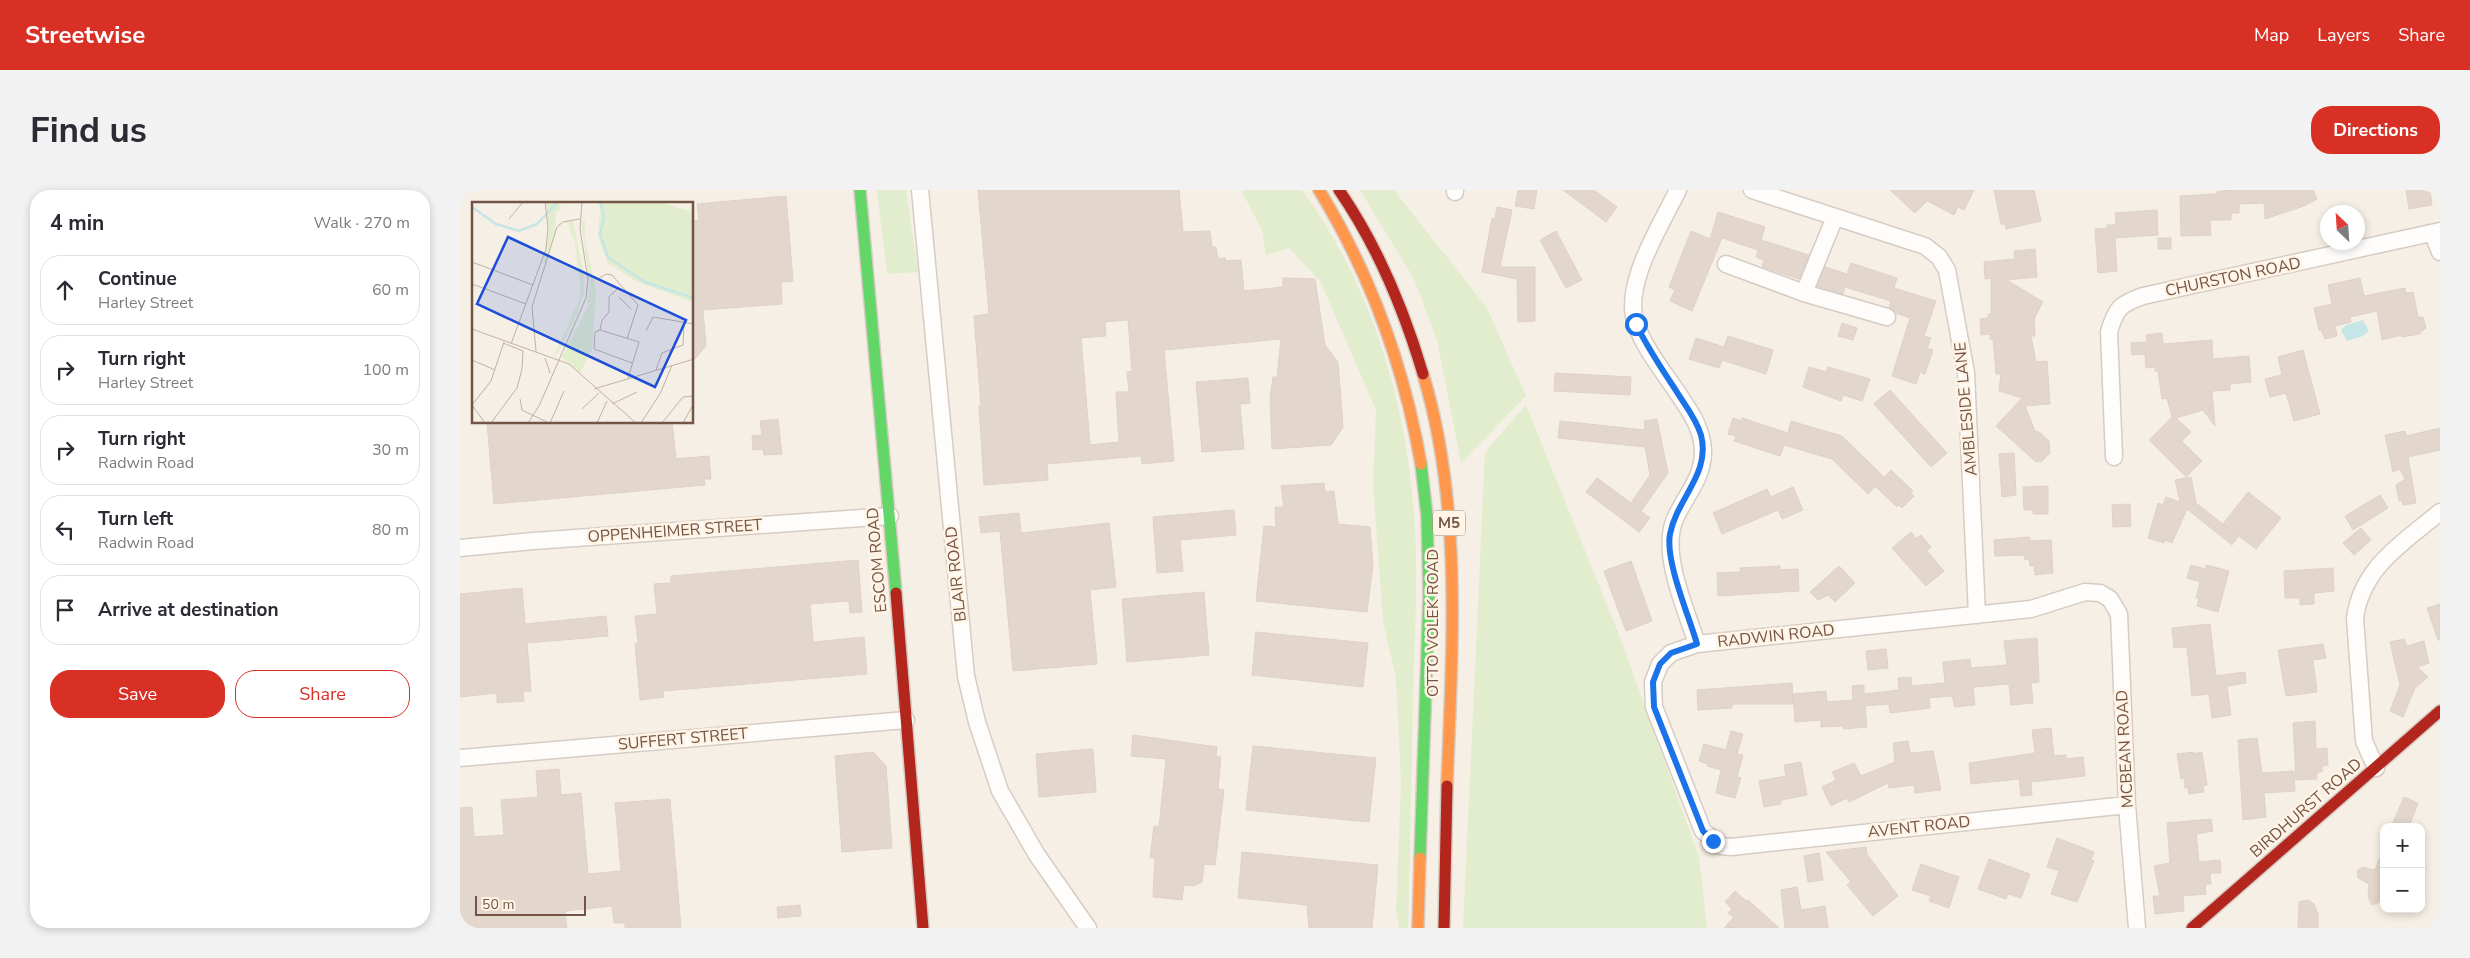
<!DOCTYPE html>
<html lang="en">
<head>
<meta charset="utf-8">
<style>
  :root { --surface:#fff; --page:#f2f2f3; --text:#2b2b33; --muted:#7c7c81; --line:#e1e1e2; --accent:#d93025 }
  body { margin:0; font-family:"Nunito Sans",sans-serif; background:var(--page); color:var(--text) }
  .controls { position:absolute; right:15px; bottom:15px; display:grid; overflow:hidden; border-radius:10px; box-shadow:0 2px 8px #0003 }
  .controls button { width:45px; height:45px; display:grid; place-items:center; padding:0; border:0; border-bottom:1px solid var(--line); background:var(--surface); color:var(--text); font:25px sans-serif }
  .compass { position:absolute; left:1860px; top:15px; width:45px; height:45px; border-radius:50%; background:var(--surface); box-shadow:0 2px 8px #0003; rotate:335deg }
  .scale { position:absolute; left:15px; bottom:12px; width:111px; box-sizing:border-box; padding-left:5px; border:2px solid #745445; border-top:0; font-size:14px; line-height:18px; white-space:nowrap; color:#745445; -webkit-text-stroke:4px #fff4e5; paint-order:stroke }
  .stop { position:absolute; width:15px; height:15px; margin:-11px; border:4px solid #1a73e8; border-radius:50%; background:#fff }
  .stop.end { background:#1a73e8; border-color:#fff; box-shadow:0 1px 5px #0008 }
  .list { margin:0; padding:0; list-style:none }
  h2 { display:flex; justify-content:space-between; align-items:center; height:65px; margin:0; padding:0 20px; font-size:21px }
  h2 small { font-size:16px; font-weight:400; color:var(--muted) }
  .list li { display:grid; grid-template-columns:32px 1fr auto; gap:15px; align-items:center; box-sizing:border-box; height:70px; margin:0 10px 10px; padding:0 10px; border:1px solid var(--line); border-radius:20px }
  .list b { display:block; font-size:19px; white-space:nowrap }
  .list p { margin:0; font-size:16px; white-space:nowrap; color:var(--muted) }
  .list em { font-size:16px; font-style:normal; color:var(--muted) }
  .actions { display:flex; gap:10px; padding:15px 20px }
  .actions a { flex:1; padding:11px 0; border:1px solid var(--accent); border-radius:20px; text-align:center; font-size:18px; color:var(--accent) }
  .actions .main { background:var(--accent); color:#fff }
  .icon { flex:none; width:28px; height:28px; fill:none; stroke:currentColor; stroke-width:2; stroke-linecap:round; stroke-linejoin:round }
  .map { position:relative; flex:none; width:1980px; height:738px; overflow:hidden; border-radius:20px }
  header { display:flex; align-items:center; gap:30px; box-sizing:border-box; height:70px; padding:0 25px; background:var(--accent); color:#fff }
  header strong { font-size:24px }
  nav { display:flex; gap:28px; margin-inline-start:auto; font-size:18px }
  .intro { display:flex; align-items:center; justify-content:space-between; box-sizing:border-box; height:120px; padding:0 30px }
  h1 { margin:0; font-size:35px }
  .button { padding:12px 22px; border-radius:20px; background:var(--accent); color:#fff; font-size:18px; font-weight:700 }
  main { display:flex; gap:30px; padding:0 30px }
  aside { flex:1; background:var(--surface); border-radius:20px; box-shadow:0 2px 8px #0003 }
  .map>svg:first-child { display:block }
  .green { fill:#e2edce }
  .water { fill:#c6e5e6 }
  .building { fill:#e2d6cd; stroke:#dfd1c7; fill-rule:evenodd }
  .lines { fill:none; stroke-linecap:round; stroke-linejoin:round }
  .street-casing { stroke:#d7ccc3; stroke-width:19 }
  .fast-casing { stroke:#d6cbc2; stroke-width:14 }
  .slow-casing { stroke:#d6cbc2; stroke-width:14 }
  .jam-casing { stroke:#d6cbc2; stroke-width:14 }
  .street { stroke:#fefdfb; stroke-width:16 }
  .fast { stroke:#63d668; stroke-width:11 }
  .slow { stroke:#ff974d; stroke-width:11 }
  .jam { stroke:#b3261e; stroke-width:11 }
  .route { stroke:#1a73e8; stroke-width:6 }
  .labels { text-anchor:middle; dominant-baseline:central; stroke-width:5; stroke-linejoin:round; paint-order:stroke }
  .shield { fill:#fff4e5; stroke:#9e8475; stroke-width:1 }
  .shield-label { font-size:15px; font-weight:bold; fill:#745445 }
  .street-label { font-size:16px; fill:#745445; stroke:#fff4e5 }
  .inset-river { fill:none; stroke:#c6e5e6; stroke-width:2.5 }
  .inset-road { fill:none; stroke:#c2b1a5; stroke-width:1 }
  .view { fill:#1d4ed8; fill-opacity:0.15; stroke:#1d4ed8; stroke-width:2.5 }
  .inset-edge { fill:none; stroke:#745445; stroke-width:2.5 }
</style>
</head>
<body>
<header>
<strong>Streetwise</strong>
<nav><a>Map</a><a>Layers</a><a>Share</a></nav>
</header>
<div class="intro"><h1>Find us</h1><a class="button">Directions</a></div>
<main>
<aside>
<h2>4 min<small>Walk · 270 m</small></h2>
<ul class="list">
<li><svg class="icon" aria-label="ahead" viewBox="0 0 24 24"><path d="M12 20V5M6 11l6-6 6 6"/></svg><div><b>Continue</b><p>Harley Street</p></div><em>60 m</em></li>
<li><svg class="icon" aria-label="right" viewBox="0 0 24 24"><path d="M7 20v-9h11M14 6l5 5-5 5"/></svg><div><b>Turn right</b><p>Harley Street</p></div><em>100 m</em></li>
<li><svg class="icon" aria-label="right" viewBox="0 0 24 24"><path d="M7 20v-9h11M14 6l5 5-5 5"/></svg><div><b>Turn right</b><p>Radwin Road</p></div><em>30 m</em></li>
<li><svg class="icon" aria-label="left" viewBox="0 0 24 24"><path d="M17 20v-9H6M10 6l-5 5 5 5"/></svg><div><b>Turn left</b><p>Radwin Road</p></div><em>80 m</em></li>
<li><svg class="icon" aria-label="arrive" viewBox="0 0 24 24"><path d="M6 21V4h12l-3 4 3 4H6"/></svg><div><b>Arrive at destination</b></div></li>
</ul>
<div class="actions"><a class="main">Save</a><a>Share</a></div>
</aside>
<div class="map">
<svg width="1980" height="738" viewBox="0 0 1980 738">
  <rect width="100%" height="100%" fill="#f6efe5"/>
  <path class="green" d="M417,0H446L458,82L427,84Z
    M781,0H842C908,90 944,203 953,313C959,375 955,439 953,501C952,580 950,659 948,738H939L936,722L941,594L936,488L923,432L913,294L916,220L860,91L829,58L806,65L802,40Z
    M900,0H934L1027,118L1066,206L1001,273L977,150L954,89Z
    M1066,215L1160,447L1239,667L1247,738H1003L1025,262Z"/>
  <path class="water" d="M1903,130L1909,141L1903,146L1887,151L1881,140L1886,135Z"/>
  <path class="building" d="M518,0H719L723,42L750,41L752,57H756L758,69L765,68L766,71L781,70L784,101L823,97V88L855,89L865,155L878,172L883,237L871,255L812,259L810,208L813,187H817L821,149L704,160L714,271L682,274L681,266L587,274L588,290L524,295L519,216H521L514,126L529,124ZM668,130L672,181L667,182L669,202H656L659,252L630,255L621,148L646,146L645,132Z
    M1058,0H1077L1074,19L1055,16Z
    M1103,0H1134L1157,17L1146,32Z
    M1430,0H1514L1504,20L1498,17L1494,25L1467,11L1455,23Z
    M1534,0H1574L1581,31L1546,39L1545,34H1541Z
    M1767,0H1853L1857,9L1844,16L1805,29L1804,13L1779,14V23H1771V30H1750L1751,45L1721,46L1720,6L1757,4L1756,2Z
    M1946,0H1970L1972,15L1949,19Z
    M326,6L333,91L321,92L322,114L243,120L246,156L232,172V31L239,30L237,14Z
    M1037,17L1052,20L1040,77H1075V131L1058,132L1057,89L1022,82L1032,28L1035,29Z
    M1697,20L1698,45L1655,48L1657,81L1638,83L1635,39L1647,38V35H1656L1655,23Z
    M1258,22L1305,37L1301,50L1349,65L1339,89L1302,77L1304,70L1296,67L1300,54L1298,60L1262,48L1232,121L1210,111L1215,100L1209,97L1231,41L1250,49Z
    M1096,41L1122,90L1106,98L1080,50Z
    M1698,48H1711V59H1698Z
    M1575,59L1577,87L1547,90L1583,112L1574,129L1575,146H1571L1576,172L1587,171L1590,214L1565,216L1575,241L1579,242L1589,251L1590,263L1582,271L1576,272L1536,236L1562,208L1539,201L1541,184H1536L1533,149H1530V144L1521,145L1520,129L1528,128V124H1531V88L1525,89L1524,72L1555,69L1554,61Z
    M1391,73L1437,88L1434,98L1476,111L1464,146L1471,148L1467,158L1473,160L1465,184L1460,182L1456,194L1432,186L1450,128L1436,123L1429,117L1431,111L1385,97L1383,104L1357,96L1365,77L1387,84Z
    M1900,88L1904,106L1945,98L1946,103L1953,102L1958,127H1963L1966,138L1959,144L1942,147V145L1922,150L1917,121L1890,127L1891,132L1875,136L1877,146L1865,149L1861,140H1859L1854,118L1872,114L1868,95Z
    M1382,133L1397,138L1393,150L1378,146Z
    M1702,143L1703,154L1752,150L1753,169L1789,166L1791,192L1770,194V200L1752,201L1755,236L1743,220L1716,228L1731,242L1722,251L1742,271L1726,287L1689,250L1712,227L1707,208L1702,209L1698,181H1695V177L1686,178L1685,164L1672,165L1671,153L1687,152L1686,145Z
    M1268,146L1313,160L1306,184L1262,170L1259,178L1229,169L1236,148L1264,157Z
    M1843,160L1860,224L1834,231L1826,203L1810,207L1805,189L1822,185L1818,167Z
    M1349,177L1366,182L1368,177L1410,189L1402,211L1383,205L1381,211L1343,197Z
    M1095,183L1171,187L1170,205L1094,201Z
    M788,188L790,213L780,214L784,259L742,262L736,192Z
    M1430,200L1487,263L1471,277L1414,214Z
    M1273,228L1281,231L1282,228L1328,243L1331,231L1382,246L1424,287L1431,280L1453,301L1450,303L1454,306L1442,318L1439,315L1437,317L1415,296L1408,304L1372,269L1324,255L1320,266L1274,251L1276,246L1268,244Z
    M318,229L322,264L304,265L303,259L293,260L292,246L302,245L300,231Z
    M1197,229L1208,283L1181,321L1190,328L1179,342L1126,302L1137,288L1171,313L1190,285L1185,257L1098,248L1100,231L1185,240L1184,231Z
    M27,232H212L216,269L249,266L251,289H244L245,295L34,314Z
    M1980,238V260L1948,267L1956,313L1943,315L1942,310L1939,311L1936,295L1945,289L1940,279L1933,282L1925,245L1945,241L1946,246Z
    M1554,263L1556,305L1542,307L1539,264Z
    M1731,287L1736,313L1778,346L1772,355L1727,319L1712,353L1705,350L1704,353L1688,348L1698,313L1703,315L1706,307L1720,312L1715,290Z
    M864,293L865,302L874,301L878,334L910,337L913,375L907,422L796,411L804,336L816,337L815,317H824L821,296Z
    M1588,296V324H1573V320H1564L1563,297Z
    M1333,297L1343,320L1322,329L1318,320L1262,344L1253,323L1307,299L1311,307Z
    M1788,302L1821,328L1796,359L1763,334Z
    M1920,305L1928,318L1893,340L1885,326Z
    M1670,314L1671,336L1653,337L1652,315Z
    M774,320L776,345L720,350L723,381L697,383L693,327Z
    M559,323L561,343L649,333L656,397L630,400L637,474L553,481L540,341L521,343L519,327Z
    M1901,338L1911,350L1894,365L1883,353Z
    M1451,342L1456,349L1461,345L1471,357L1467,361L1484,381L1466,396L1432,358Z
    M1569,347L1570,351L1591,350L1593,383L1575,385L1574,376H1570L1569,369L1565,370L1564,365L1535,366L1534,350Z
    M398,370L402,422L390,423L389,411L350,414L353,452L404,447L407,484L203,501L204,507L180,510L175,454L178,453L175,426L197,424L194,394L211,393V386Z
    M1171,371L1192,431L1166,441L1144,381Z
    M1731,375L1746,379V375L1769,381L1758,422L1737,416L1739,408H1736L1740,392L1727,388Z
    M1320,376V380L1338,379L1339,401L1258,406L1257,383L1281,382L1280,378Z
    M1379,376L1395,393L1375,412L1368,405L1358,410L1350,402Z
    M1873,378L1874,401L1854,403V414L1840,415V408H1825L1824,381Z
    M62,398L65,434L146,426L148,446L67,453L71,501H63L64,511L37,513V503L0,507V404Z
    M744,402L749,465L667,472L662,409Z
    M1980,414V450H1978L1967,418Z
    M1750,434L1756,486L1785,482L1786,493L1767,496L1771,525L1752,528L1749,504L1732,506L1727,457L1714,458L1712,438Z
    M796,442L908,453L903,497L792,485Z
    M1577,448L1579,492L1571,493L1573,513L1551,515L1549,494L1513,497L1515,515L1495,517L1492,506L1469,508L1470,518L1430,523L1429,514L1405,516L1407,537L1384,539L1383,536L1361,537V530L1335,532L1333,504L1366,501L1367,512L1393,510L1392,496L1404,495V504L1439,500L1438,488L1451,487L1452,496L1485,493L1483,472L1510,469L1511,478L1547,475L1544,451Z
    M1944,449L1947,456L1964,451L1969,473L1957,477L1968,487L1955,498L1943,527L1930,521L1940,495L1930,452Z
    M1863,454L1866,468L1853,470L1857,502L1826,506L1818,460Z
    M1426,459L1428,478L1408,480L1406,461Z
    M1332,493L1333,514H1272V518L1238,520L1237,500Z
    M1855,531L1856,559L1867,558L1868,575L1862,576V582H1857V589L1836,590L1833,533Z
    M1591,538L1594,566L1606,565V569L1623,567L1625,586L1571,592L1572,605L1561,606L1559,589L1511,594L1509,573L1575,563L1572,540Z
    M1271,541L1283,544L1277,564L1283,565L1277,587L1281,588L1275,608L1256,603L1261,580L1247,576L1248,574L1239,571L1244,554L1266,560Z
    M673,545L757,557L756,566L761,567L758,599L764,600L755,675L744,674L742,692L734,696L724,695L722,710L693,707L695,668H690L694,636L699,637L706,569L671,566Z
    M1797,548L1802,583L1834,581L1835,601L1804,603L1806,627L1783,630L1778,550Z
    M1448,551L1450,563L1473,561L1481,600L1455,603L1454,595L1429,598L1428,593L1389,612L1387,608L1371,616L1362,597L1376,590L1372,582L1394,573L1401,586L1435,572L1433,553Z
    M793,556L916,568L909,632L786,620Z
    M633,559L636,602L579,607L576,564Z
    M413,562L426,576L432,658L382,662L375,566Z
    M1735,562V564L1742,562L1747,595H1743L1744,602L1729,604L1728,598H1725L1724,588L1721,589L1717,564Z
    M1341,572L1347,605L1321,610V614L1304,617L1299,591L1326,586L1324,575Z
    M99,579L101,605L121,603L128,684L161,681L155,613L210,609L221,738H165V733H154L152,716L105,721L107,738H0V618L12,617L14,647L44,645L41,610L78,607L76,581Z
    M1944,607L1958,613L1949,637H1931Z
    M1751,629L1753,641L1736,644L1739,672L1760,670L1761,683H1750L1751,694H1745L1746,704L1723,706L1724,721L1695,724L1693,706H1700L1694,676L1710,673L1707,633Z
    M1597,648L1634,662L1631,670L1634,671L1617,712L1591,704L1599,681L1587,677Z
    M1406,657L1407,664L1438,706L1413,726L1387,695L1391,692L1366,662Z
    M1923,660L1924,705L1920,712L1912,715L1908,707L1909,694L1898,688L1897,681L1902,677L1915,680Z
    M782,662L918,675L912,738H849L847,715L778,708Z
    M1359,663L1363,690L1348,692L1344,666Z
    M1529,669L1570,684L1561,708L1548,704L1546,709L1518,699Z
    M1461,674L1499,687L1489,718L1469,711L1471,706L1452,700Z
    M1337,697L1341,720L1365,716L1368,738H1325L1321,700Z
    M1275,701L1286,711L1288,710L1319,738H1264L1274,727L1268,723L1272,719L1265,712Z
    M1848,710L1854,714L1858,724V738H1838L1839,712Z
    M340,715L341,726L318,728L317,717Z"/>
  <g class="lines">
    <g class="street-casing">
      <path id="street" d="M460,0L506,486L517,532L540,601L577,665L628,738
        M1218,0C1201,35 1162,95 1176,134C1184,158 1203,181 1217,202C1229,220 1242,237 1243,260C1244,287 1225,306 1215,329C1200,363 1226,419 1237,454
        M1292,0L1465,56L1479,67L1487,80L1506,183L1517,425
        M995,2V0
        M1973,44L1980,62
        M1266,74L1344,103L1427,127
        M1344,103L1375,27
        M1654,267L1649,142C1656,118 1660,114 1683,106L1980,41
        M0,358L73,351L430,326
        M0,568L446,530
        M1916,578L1904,551L1895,428C1902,377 1943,353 1980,322
        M1667,615L1271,657L1261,656L1243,641L1194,517L1193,492L1200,474L1211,463L1237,454L1571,419L1625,402L1640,403L1650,409L1659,424L1667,615L1677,738"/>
    </g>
    <g class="fast-casing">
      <path id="fast" d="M400,0L436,403
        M960,668L969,404L967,326L961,274"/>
    </g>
    <g class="slow-casing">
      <path id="slow" d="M859,0C911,85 944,176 961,274
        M963,184C1003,316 992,460 987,596
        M958,738L960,668"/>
    </g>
    <g class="jam-casing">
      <path id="jam" d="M879,0C917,55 944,120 963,184
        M436,403L463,738
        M984,738L987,596
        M1732,738L1980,521"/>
    </g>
    <use href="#street" class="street"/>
    <use href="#fast" class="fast"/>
    <use href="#slow" class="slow"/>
    <use href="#jam" class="jam"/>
  </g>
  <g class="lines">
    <path class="route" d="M1176,134C1187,157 1201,178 1215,199C1224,214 1236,228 1241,245C1251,284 1217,308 1210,344C1205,371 1229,426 1237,454L1211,463L1200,474L1193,492L1194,517L1243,641L1253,651"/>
  </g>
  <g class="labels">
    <rect class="shield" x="973" y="320.5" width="32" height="25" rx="4"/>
    <g class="shield-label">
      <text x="989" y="333">M5</text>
    </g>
    <g class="street-label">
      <text transform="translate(1773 87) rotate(-12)">CHURSTON ROAD</text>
      <text transform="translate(1506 219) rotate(-95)">AMBLESIDE LANE</text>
      <text transform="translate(215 341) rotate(-4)">OPPENHEIMER STREET</text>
      <text transform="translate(417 370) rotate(-95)">ESCOM ROAD</text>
      <text transform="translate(496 384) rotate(-96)">BLAIR ROAD</text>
      <text transform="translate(973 433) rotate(-90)">OTTO VOLEK ROAD</text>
      <text transform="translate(1316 446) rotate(-6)">RADWIN ROAD</text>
      <text transform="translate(223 549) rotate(-5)">SUFFERT STREET</text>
      <text transform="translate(1665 559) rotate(-93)">MCBEAN ROAD</text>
      <text transform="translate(1846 618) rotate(-41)">BIRDHURST ROAD</text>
      <text transform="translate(1459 637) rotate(-6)">AVENT ROAD</text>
    </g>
  </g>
  <g transform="translate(12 12)">
    <rect width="221" height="221" fill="#f6efe5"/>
    <path d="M74,0H89L88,8L84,9L83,32L74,62L71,61L77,29ZM125,0H187L221,10V100L165,80L135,60L126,34L128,6ZM101,19L112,73V90L105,112L86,151L82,154L109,94L103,40L95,20ZM109,19H113V37L124,89L120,147L108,171L90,155L117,102L122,100L115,102L118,83Z" fill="#e2edce"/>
    <path class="inset-river" d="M129,0L132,16L128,32L136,55L173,80L222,96M0,5L24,22L47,29L65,22L86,0"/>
    <path class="inset-road" d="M37,17L51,0M0,60L61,83M126,77L134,72L140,73L166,103L155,137M0,82L54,102M147,95L159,107M0,127L97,162L164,221M128,128L130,118L137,110V95L147,85M174,129L181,115L222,122M39,142L74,47L76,25L73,0M64,149L60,105L85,25L91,20L108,17M73,156L78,171M0,158L23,168M184,168L190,151L211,143L212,122M156,176L167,140L128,128L123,130L122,147L160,161M122,187L222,157M48,197L50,208L77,221M140,202L165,190M0,203L19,179L32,140M0,203L13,221M110,207L127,191M19,221L45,186L50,167L51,149L31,141M56,221L67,204L114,96L116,77L108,27L110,0M78,221L92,189M125,221L135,199M169,221L189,190L200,163M190,221L211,195L222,194M211,221L222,201"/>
    <path class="view" d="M36,35L214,118L183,185L5,102Z"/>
    <rect width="221" height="221" class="inset-edge"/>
  </g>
</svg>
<div class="controls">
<button>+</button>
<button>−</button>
</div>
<svg class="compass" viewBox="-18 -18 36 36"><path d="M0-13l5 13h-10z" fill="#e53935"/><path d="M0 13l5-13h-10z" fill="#7c7c81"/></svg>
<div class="scale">50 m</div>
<div class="stop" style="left:1176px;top:134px"></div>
<div class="stop end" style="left:1253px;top:651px"></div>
</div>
</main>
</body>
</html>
